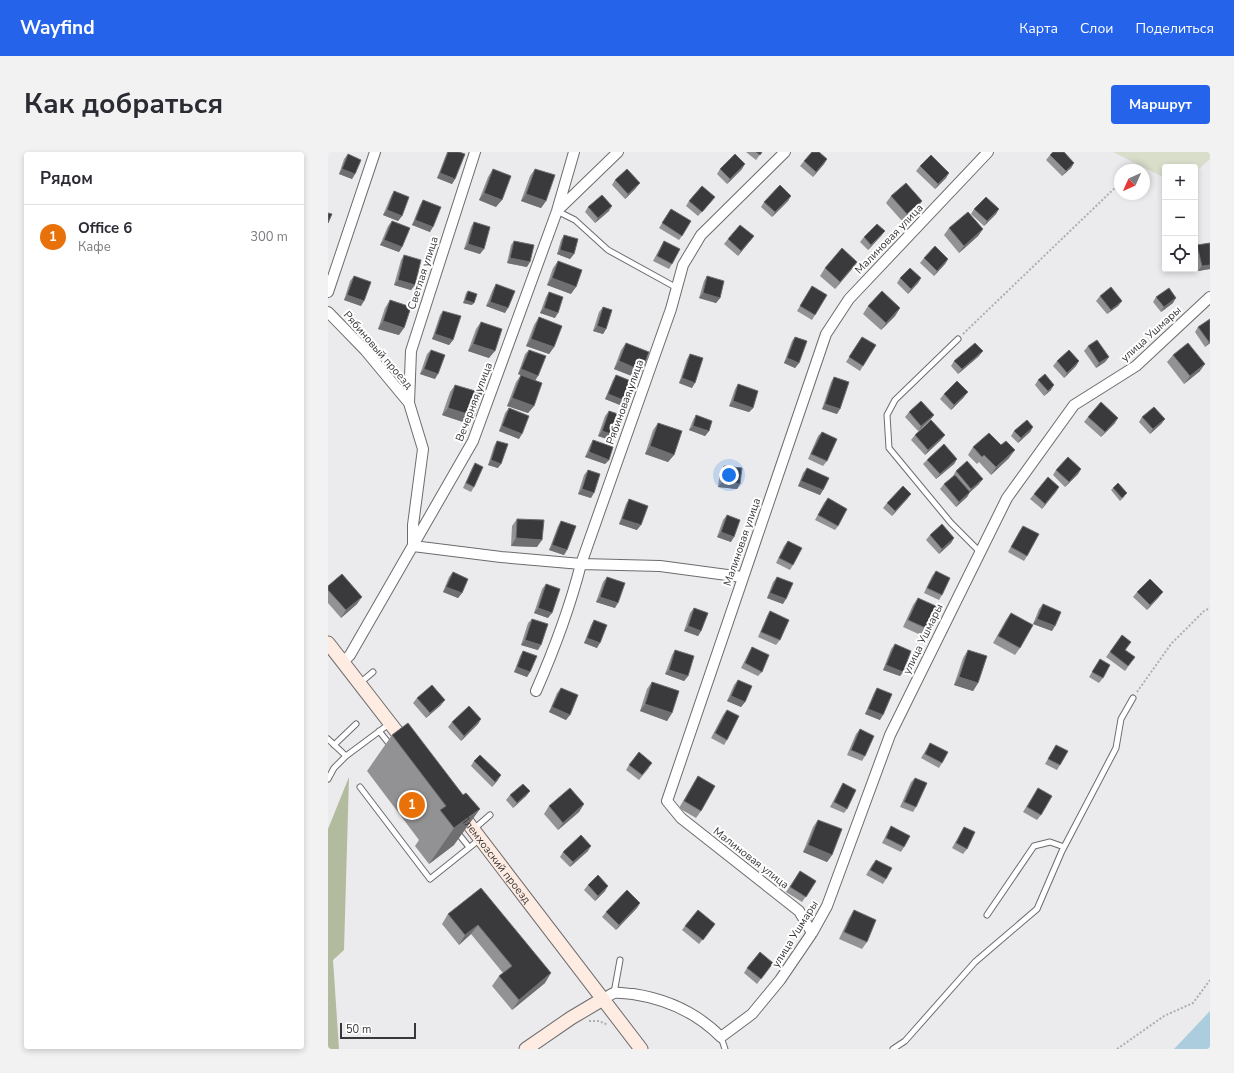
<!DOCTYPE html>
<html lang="ru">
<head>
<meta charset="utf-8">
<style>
  :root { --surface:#fff; --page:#f2f2f3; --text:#2b2b33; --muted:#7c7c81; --line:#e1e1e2; --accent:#2563eb }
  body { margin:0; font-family:"Nunito Sans",sans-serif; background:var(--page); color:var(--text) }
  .controls { position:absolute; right:12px; top:12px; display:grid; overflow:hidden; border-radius:4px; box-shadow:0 2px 6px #0003 }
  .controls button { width:36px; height:36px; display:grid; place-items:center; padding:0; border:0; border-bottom:1px solid var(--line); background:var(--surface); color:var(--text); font:20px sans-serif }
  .compass { position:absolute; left:786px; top:12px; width:36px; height:36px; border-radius:50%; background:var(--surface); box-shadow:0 2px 6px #0003; rotate:225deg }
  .scale { position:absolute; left:12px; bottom:10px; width:76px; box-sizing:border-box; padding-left:4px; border:2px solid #383838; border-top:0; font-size:11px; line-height:14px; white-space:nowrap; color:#383838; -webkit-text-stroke:3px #fff; paint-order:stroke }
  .you { position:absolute; left:401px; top:323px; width:14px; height:14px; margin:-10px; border:3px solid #fff; border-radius:50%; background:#1a73e8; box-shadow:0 0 0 6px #1a73e833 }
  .badge { display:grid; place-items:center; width:26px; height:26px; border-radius:50%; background:var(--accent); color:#fff; font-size:13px; font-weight:700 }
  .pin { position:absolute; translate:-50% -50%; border:2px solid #fff; box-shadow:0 1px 4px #0006 }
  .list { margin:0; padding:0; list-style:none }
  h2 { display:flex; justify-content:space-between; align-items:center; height:52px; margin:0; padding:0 16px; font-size:17px }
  h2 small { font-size:13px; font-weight:400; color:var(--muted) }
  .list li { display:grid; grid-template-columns:26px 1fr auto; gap:12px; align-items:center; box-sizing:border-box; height:64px; padding:0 16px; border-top:1px solid var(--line) }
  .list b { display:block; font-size:15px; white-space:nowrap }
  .list p { margin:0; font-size:13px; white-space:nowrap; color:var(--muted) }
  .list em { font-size:13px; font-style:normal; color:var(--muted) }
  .icon { flex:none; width:22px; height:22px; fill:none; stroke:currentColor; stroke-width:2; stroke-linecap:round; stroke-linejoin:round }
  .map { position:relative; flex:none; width:882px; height:897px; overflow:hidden; border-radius:4px }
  header { display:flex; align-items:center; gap:24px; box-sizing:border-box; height:56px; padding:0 20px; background:var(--accent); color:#fff }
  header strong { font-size:19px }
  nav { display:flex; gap:22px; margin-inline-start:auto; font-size:14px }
  .intro { display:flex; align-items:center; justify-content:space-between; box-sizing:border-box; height:96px; padding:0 24px }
  h1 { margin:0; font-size:28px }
  .button { padding:10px 18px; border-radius:4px; background:var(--accent); color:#fff; font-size:14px; font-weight:700 }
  main { display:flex; gap:24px; padding:0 24px }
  aside { flex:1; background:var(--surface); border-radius:4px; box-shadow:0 2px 6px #0003 }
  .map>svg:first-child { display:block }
  .green { fill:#d8deca }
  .forest { fill:#b2bb9d }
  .water { fill:#abcddd }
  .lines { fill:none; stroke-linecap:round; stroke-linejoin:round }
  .lane-casing { stroke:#6c6c6e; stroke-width:7 }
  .street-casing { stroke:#6c6c6e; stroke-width:12 }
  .secondary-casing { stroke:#6c6c6e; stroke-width:15 }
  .path { stroke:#aeaeb0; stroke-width:2; stroke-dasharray:2 2; stroke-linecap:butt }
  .lane { stroke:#fff; stroke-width:5 }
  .street { stroke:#fff; stroke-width:10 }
  .secondary { stroke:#feebe2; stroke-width:13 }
  .wall { fill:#929294 }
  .shaded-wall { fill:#6f6e70 }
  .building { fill:#3a393b; stroke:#6f6e70 }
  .labels { text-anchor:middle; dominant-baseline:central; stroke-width:4; stroke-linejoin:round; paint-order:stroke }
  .street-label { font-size:11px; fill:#383838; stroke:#fff }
</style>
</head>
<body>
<header>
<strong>Wayfind</strong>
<nav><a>Карта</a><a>Слои</a><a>Поделиться</a></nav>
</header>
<div class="intro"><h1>Как добраться</h1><a class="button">Маршрут</a></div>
<main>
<aside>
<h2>Рядом<small></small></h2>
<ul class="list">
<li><span class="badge" style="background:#e8710a">1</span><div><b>Office 6</b><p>Кафе</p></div><em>300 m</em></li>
</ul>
</aside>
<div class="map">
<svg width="882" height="897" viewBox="0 0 882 897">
  <rect width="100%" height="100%" fill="#ebebed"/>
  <path class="green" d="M785,0H882V7L867,20V15H837V26Z"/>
  <path class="forest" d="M21,625L16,798L5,808L11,897H0V677Z"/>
  <path class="water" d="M882,859V896L881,897H846Z"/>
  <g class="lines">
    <g class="lane-casing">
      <path id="lane" d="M229,59L247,68L280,98L349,136
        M630,187L567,248L559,263L561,296L623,371L651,399
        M32,531L45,520
        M51,579L63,594
        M0,587L18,604L61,572
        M6,593L28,572
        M0,627L6,616L18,604
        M32,635L102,727L152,687
        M146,677L162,663
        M129,680L141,695
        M659,763L706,694L722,690L736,695
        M286,841L292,808
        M393,885L397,897
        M565,897L577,889L647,810L709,757L734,699L788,596L793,567L805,546"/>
    </g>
    <g class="street-casing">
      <path id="street" d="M229,59L290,0
        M0,140L47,0
        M0,160L37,198L81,251L95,297L85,373V394L173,405L253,412L332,414L414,425
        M81,251L83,199L147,0
        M15,510L22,503L145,289L229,59L246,0
        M208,539C226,498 242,455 253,412L343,157L355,113L373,83L457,0
        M484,781L471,759L353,666L339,649L498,182L521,147L660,0
        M275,847C279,845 283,842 286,841C292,840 299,842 305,842C338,847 369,861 393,885L424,862L452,828L484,781L499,754L562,583L679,346L746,253L808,214L882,145"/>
    </g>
    <g class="secondary-casing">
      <g id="secondary">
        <path d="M0,491L79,593"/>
        <path id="s1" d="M131,659L313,897"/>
        <path d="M198,897L243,866L275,847"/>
      </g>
    </g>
    <path class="path" d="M635,182L792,31
      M809,540L843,492L876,459L882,456
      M261,869H271L280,873
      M789,897L836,864L865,851L882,828"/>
    <use href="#lane" class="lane"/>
    <use href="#street" class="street"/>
    <use href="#secondary" class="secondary"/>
  </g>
  <path class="wall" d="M119,0H131L127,27L124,32L109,26Z
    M418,0H434L428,8Z
    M20,2L27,22L24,27L11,22L16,7Z
    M722,3L746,11L743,16L734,24L718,8Z
    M499,7L496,12L485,25L472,14L476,9Z
    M592,14L621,21L618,26L607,37L588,19Z
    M165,17L168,55L151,48L160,25Z
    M207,17L218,49L213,56L193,49L202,24Z
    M392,17H414L399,32L389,22Z
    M287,28L308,36L297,47L284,33Z
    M66,39L74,64L70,69L55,63L63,44Z
    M463,44L460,49L444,65L433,55L436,50Z
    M563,44L594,49L589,56L574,69L558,51Z
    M95,48L102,80L84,73L92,53Z
    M361,49L383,50L370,64L358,54Z
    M260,55L281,59L267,71L257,60Z
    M343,57L354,84L351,88L331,76Z
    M646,57H671L668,62L656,74L643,62Z
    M64,69L74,95L71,100L52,93L60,74Z
    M146,70L152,102L136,97L143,75Z
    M621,76L655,77L650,84L631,101L616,83Z
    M557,79L553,84L540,98L532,90L536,85Z
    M236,83L246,102L242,107L229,102L233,88Z
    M426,84L410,104L396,92L400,87Z
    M186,89L199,115L179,111L183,93Z
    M336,89L344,112L341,117L325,109L333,94Z
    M869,93L882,117L870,119L867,103V97Z
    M76,103L87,133L83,138L66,133L73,108Z
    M596,106L620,107L617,112L606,124L592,111Z
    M230,109L243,142L219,133L225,116Z
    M529,110L524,117L507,137L492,124L497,116Z
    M26,124L33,154L16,148L22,129Z
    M379,124L392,146L388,151L371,146L376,129Z
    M572,126H593L590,131L580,142L569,131Z
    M168,132L177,161L158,154L165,137Z
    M484,134L487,163L484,168L469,159Z
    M140,139L144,153L135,151L138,141Z
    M221,140L227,166L212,161L218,145Z
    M772,144L794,149L790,154L779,162L768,149Z
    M828,145L845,151L833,160L825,150Z
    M62,148L71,183L50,177L57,156Z
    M540,154L572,156L567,164L553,178L535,162Z
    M275,155L278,177L275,182L265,179L271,160Z
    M115,159L125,188L121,193L104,187L112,163Z
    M211,165L226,195L221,202L198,194L206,173Z
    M153,170L161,206L140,199L148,177Z
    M870,175L882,191L877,195L867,180Z
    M467,185L471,211L467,216L456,211L464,189Z
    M534,185L535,214L532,219L518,210Z
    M298,191L314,219L309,226L286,217L293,198Z
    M760,194L781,205L777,210L768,216L756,199Z
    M103,198L107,227L92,222L99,202Z
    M201,198L206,254L200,261L179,254L188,230L193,223L190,222L197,202Z
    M362,202L364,236L351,231L359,207Z
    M845,203L872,219L856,232L839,210Z
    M651,204L630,222L623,214L626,209Z
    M729,209H751L748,214L736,226L725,214Z
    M288,223L300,250L297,255L277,247L285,228Z
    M506,225L509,262L494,257L503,230Z
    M710,228L723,238L716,244L707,233Z
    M410,232L425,256L421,260L401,254L407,237Z
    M127,233L146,264L141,272L114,263L122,240Z
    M616,242L636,245L623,258L612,247Z
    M181,256L191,287L171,279L177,261Z
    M281,259L285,289L270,284L277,264Z
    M581,260L606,263L602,268L590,279L577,265Z
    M368,263L381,279L377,284L361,278L365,268Z
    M760,265L787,271L773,285L756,270Z
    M814,265L837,267L833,272L822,282L811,270Z
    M330,271L346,303L340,310L317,302L325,278Z
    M705,275L702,280L690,291L683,284L686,279Z
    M494,280L499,309L495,314L480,307L490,284Z
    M587,283L613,288L597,303L583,288Z
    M265,288L281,308L277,312L257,305L262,293Z
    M169,289L170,316L160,313L166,294Z
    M645,295L681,306L663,323L651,310L649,312L640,303Z
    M629,307L626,312L608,327L595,312L599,308Z
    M147,311L146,335L143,340L135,336L144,316Z
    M396,314L412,332L409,337L390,335L392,319Z
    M479,316L495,338L492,343L470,334L475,321Z
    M753,317L750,322L737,335L725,323L728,318Z
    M260,318L263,346L250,342L256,323Z
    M628,319L651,332L642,340L639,345L628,355L612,337L616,332L625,324Z
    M731,335L714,357L702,347L706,342Z
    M785,336L797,344L792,349L783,338Z
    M500,346L510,374L507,378L487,368L496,351Z
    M580,346L564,364L555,356L559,351Z
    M301,347L309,378L291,372L298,352Z
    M399,363L403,390L389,385L395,368Z
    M189,367L209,395L183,394L184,374Z
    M233,369L239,398L236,403L221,398L230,374Z
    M695,374L699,404L696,409L680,400L692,378Z
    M602,383L626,386L623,391L611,402L598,388Z
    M460,389L465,413L462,418L448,411L456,394Z
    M608,419L614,443L611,448L596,441L604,424Z
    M125,420L134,441L130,446L115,440L121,425Z
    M279,425L287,456L268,450L275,430Z
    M449,425L455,452L439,446L445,430Z
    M218,432L220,466L206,461L214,437Z
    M0,434L29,452L13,466L0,451Z
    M809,440L831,445L819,458L805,445Z
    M590,446L600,477L595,484L575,475L585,453Z
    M715,452L724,479L705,472L711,457Z
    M366,456L373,479L370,484L356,479L362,461Z
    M442,459L452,488L448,493L430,485L439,464Z
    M683,461L692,496L687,503L665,491L678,468Z
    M204,467L210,498L193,493L200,471Z
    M266,468L269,496L256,491L263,473Z
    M794,483L798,498L807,505L797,519L778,505Z
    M567,492L575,520L572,524L555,518L563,497Z
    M424,495L434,520L430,524L413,516L421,500Z
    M347,498L360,524L356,529L337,522L344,503Z
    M640,498L650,531L645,539L626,533L635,506Z
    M195,499L202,520L199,525L186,520L192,504Z
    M772,507L775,526L771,531L761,525Z
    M410,528L417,550L413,555L399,549L406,533Z
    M324,530L344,561L339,569L312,559L319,537Z
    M233,536L238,568L221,560L229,541Z
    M549,536L552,568L537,562L546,541Z
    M89,546L113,553L98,566L85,551Z
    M399,558V588L396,593L383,586L395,563Z
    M153,567L150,572L133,589L120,575L124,570Z
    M532,577L537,604L534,609L519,603L528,582Z
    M64,583L135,643L126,693L101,712L87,694L91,688L39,619Z
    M602,591L614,611L611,616L593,606Z
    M728,593L732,613L729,618L717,612Z
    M146,609L170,628L164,635L143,614Z
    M301,613L321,616L311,628L298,618Z
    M370,624L373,659L368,666L351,656L365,632Z
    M587,626L588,655L585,660L572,655L583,630Z
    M515,631L519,657L516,661L502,655L512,636Z
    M710,636L713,663L709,668L695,660Z
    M202,639L198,644L185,656L178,648L182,643Z
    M256,652L251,660L230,678L216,662L221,654Z
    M490,668L504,703L499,710L475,700L485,675Z
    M563,674L576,695L573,700L554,691L560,679Z
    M636,675L639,697L635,702L624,696L633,680Z
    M260,699L242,715L232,705L235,700Z
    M548,708L558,727L555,732L538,723L544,713Z
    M472,719L488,729L474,750L458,740Z
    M260,733L277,739L267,749L256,738Z
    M153,736L217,831L184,858L164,834L171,824L175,821L143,782L131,793L114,772L120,762Z
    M312,751L309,756L288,778L274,765L278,760Z
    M526,758L539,790L534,797L511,787L521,766Z
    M387,772L371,792L354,778L357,774Z
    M419,816H441L429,832L416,821Z"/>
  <path class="shaded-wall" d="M499,7L496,12L485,25L488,20Z
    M746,11L743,16L734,24L738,19Z
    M417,12L414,17L399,32L402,27Z
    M14,17L27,22L24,27L11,22Z
    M112,21L127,27L124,32L109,26Z
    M621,21L618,26L607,37L610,32Z
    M312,31L308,36L297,47L300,42Z
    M156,41L174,48L168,55L151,48Z
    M198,42L218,49L213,56L193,49Z
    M463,44L460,49L444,65L447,60Z
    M594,49L589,56L574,69L579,62Z
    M284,54L281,59L267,71L270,66Z
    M671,57L668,62L656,74L659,69Z
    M59,58L74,64L70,69L55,63Z
    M87,68L105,75L102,80L84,73Z
    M655,77L650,84L631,101L636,94Z
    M557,79L553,84L540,98L543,93Z
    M426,84L410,104L413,99Z
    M56,88L74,95L71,100L52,93Z
    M140,92L156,97L152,102L136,97Z
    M232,98L246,102L242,107L229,102Z
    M182,106L202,110L199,115L179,111Z
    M620,107L617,112L606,124L609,119Z
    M529,110L524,117L507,137L512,130Z
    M882,113V117L870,119L874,114Z
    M224,126L248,135L243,142L219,133Z
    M593,126L590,131L580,142L583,137Z
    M70,128L87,133L83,138L66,133Z
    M375,141L392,146L388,151L371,146Z
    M19,143L36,149L33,154L16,148Z
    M848,146L845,151L833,160L836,155Z
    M137,148L146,151L144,153L135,151Z
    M794,149L790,154L779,162L783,158Z
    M162,150L180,156L177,161L158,154Z
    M216,156L230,161L227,166L212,161Z
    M572,156L567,164L553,178L558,171Z
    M55,169L76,176L71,183L50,177Z
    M269,174L278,177L275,182L265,179Z
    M107,182L125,188L121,193L104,187Z
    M203,187L226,195L221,202L198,194Z
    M882,189V191L877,195L881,190Z
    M145,192L167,199L161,206L140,199Z
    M655,199L651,204L630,222L634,217Z
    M781,205L777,210L768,216L771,211Z
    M459,206L471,211L467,216L456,211Z
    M291,209L314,219L309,226L286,217Z
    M751,209L748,214L736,226L739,221Z
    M877,212L872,219L856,232L862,224Z
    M96,217L110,222L107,227L92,222Z
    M193,217L210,224L207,229L190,222Z
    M354,226L367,231L364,236L351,231Z
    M726,233L723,238L716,244L720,239Z
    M640,240L636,245L623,258L626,253Z
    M280,242L300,250L297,255L277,247Z
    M184,246L206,254L200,261L179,254Z
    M405,249L425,256L421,260L401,254Z
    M497,252L512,257L509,262L494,257Z
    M120,256L146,264L141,272L114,263Z
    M606,263L602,268L590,279L593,274Z
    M790,266L787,271L773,285L777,280Z
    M837,267L833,272L822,282L825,277Z
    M174,274L194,282L191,287L171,279Z
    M365,274L381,279L377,284L361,278Z
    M705,275L702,280L690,291L693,286Z
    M274,279L289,284L285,289L270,284Z
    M617,283L613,288L597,303L600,298Z
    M322,294L346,303L340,310L317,302Z
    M687,298L681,306L663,323L668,315Z
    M261,300L281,308L277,312L257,305Z
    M629,307L626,312L608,327L612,322Z
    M163,308L173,312L170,316L160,313Z
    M753,317L750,322L737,335L741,330Z
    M655,327L651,332L640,342L643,337Z
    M473,329L495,338L492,343L470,334Z
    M394,330L412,332L409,337L390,335Z
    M731,335L728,340L714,357L717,352Z
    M254,337L266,341L263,346L250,342Z
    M642,340L639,345L628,355L631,350Z
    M583,342L580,346L564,364L567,359Z
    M294,367L313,373L309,378L291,372Z
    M393,380L406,385L403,390L389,385Z
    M188,386L214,388L209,395L183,394Z
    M626,386L623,391L611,402L614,397Z
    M224,393L239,398L236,403L221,398Z
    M118,435L134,441L130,446L115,440Z
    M835,440L831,445L819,458L822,453Z
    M442,441L458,447L455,452L439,446Z
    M34,445L29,452L13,466L18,458Z
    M272,445L290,451L287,456L268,450Z
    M210,456L224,461L220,466L206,461Z
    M709,467L727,474L724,479L705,472Z
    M360,474L373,479L370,484L356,479Z
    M259,486L272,491L269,496L256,491Z
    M197,488L213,493L210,498L193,493Z
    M558,513L575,520L572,524L555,518Z
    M189,515L202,520L199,525L186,520Z
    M341,518L360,524L356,529L337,522Z
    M631,525L650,531L645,539L626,533Z
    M403,544L417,550L413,555L399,549Z
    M117,548L113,553L98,566L102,561Z
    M317,552L344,561L339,569L312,559Z
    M224,555L242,563L238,568L221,560Z
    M540,557L555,563L552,568L537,562Z
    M153,567L150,572L133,589L136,584Z
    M173,623L170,628L164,635L167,630Z
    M202,639L198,644L185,656L189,651Z
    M256,652L251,660L230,678L235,671Z
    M152,657L126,693L101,712L126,676Z
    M480,693L504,703L499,710L475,700Z
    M263,694L260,699L242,715L245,710Z
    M280,734L277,739L267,749L270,744Z
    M312,751L309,756L288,778L291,773Z
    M150,773L143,782L131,793L137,783Z
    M223,821L217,831L184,858L191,848Z"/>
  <path class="building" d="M120,0H131L137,2L127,27L112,21Z
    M428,0H434L432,3Z
    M484,0H491L499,7L488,20L476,9Z
    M725,0H736L746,11L738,19L722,3Z
    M20,2L33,8L27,22L14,17Z
    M407,2L417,12L402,27L392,17Z
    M603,3L621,21L610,32L592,14Z
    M165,17L183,24L174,48L156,41Z
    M207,17L227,23L218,49L198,42Z
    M299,17L312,31L300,42L287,28Z
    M578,31L594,49L579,62L563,44Z
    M452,33L463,44L447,60L436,50Z
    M374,34L387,45L374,60L361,49Z
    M66,39L81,45L74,64L59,58Z
    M274,43L284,54L270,66L260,55Z
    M658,45L671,57L659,69L646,57Z
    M95,48L113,55L105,75L87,68Z
    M343,57L363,69L354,84L334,71Z
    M640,60L655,77L636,94L621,76Z
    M0,61L4,62L0,71Z
    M64,69L82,76L74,95L56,88Z
    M146,70L162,75L156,97L140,92Z
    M549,72L557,79L543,93L536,85Z
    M412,73L426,84L413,99L400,87Z
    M236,83L250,87L246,102L232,98Z
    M186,89L206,93L202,110L182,106Z
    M336,89L352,97L344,112L329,104Z
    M882,91V113L874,114L869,93Z
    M607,94L620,107L609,119L596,106Z
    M514,96L529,110L512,130L497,116Z
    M76,103L93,108L87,133L70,128Z
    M230,109L254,118L248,135L224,126Z
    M582,116L593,126L583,137L572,126Z
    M26,124L43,130L36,149L19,143Z
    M379,124L396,129L392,146L375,141Z
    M168,132L187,139L180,156L162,150Z
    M484,134L499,143L487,163L472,154Z
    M783,135L794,149L783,158L772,144Z
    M841,136L848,146L836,155L828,145Z
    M140,139L149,142L146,151L137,148Z
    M554,139L572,156L558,171L540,154Z
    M221,140L235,145L230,161L216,156Z
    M62,148L83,155L76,176L55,169Z
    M275,155L284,158L278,177L269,174Z
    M115,159L133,164L125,188L107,182Z
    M211,165L234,174L226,195L203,187Z
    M882,167V189L881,190L870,175Z
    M153,170L174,177L167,199L145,192Z
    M467,185L479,189L471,211L459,206Z
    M534,185L548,193L535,214L521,205Z
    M769,188L781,205L771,211L760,194Z
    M298,191L321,200L314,219L291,209Z
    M647,191L655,199L634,217L626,209Z
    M860,191L877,212L862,224L845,203Z
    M103,198L117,203L110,222L96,217Z
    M201,198L218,204L210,224L193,217Z
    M741,198L751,209L739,221L729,209Z
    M362,202L375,206L367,231L354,226Z
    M717,222L726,233L720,239L710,228Z
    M193,223L214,231L206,254L184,246Z
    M288,223L308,231L300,250L280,242Z
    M506,225L521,230L512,257L497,252Z
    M629,229L640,240L626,253L616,242Z
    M410,232L430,239L425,256L405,249Z
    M127,233L154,241L146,264L120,256Z
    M593,249L606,263L593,274L581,260Z
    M773,250L790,266L777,280L760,265Z
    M826,255L837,267L825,277L814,265Z
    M181,256L201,264L194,282L174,274Z
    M281,259L296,264L289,284L274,279Z
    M368,263L384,269L381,279L365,274Z
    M603,268L617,283L600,298L587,283Z
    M699,268L705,275L693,286L686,279Z
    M330,271L354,279L346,303L322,294Z
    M494,280L509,287L499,309L483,302Z
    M661,281L673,293L678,289L687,298L668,315L656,303L654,305L645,295Z
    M265,288L285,295L281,308L261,300Z
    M169,289L180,292L173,312L163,308Z
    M616,292L629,307L612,322L599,308Z
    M740,305L753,317L741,330L728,318Z
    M639,309L655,327L643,337L628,319Z
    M147,311L155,315L146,335L138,331Z
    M396,314L414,316L412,332L394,330Z
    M479,316L501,326L495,338L473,329Z
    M260,318L272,322L266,341L254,337Z
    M627,323L642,340L631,350L616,332Z
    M720,325L731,335L717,352L706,342Z
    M790,331L799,341L794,346L785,336Z
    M575,334L583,342L567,359L559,351Z
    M500,346L519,357L510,374L490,363Z
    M301,347L320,354L313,373L294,367Z
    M399,363L412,368L406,385L393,380Z
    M189,367L216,368L214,388L188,386Z
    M233,369L248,374L239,398L224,393Z
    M614,372L626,386L614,397L602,383Z
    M695,374L711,382L699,404L683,395Z
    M460,389L474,396L465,413L451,406Z
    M608,419L622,426L614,443L599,436Z
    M125,420L140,427L134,441L118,435Z
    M14,422L34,445L18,458L0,438V434Z
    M279,425L297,431L290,451L272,445Z
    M449,425L465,431L458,447L442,441Z
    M822,427L835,440L822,453L809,440Z
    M218,432L232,437L224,461L210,456Z
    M590,446L610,455L600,477L580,468Z
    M715,452L733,460L727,474L709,467Z
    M366,456L380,461L373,479L360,474Z
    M442,459L461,468L452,488L433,480Z
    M683,461L705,473L692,496L670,484Z
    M204,467L220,472L213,493L197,488Z
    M266,468L279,473L272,491L259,486Z
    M794,483L803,490L797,498L807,505L800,514L782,500Z
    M567,492L583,499L575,520L558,513Z
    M424,495L441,503L434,520L417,511Z
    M347,498L366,504L360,524L341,518Z
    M640,498L659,504L650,531L631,525Z
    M195,499L209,504L202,520L189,515Z
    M772,507L782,513L775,526L764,520Z
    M410,528L424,534L417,550L403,544Z
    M324,530L351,539L344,561L317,552Z
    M104,533L117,548L102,561L89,546Z
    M233,536L250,543L242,563L224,555Z
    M549,536L564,542L555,563L540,557Z
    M141,554L153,567L136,584L124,570Z
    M399,558L411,564L399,588L387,581Z
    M80,571L135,643L138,641L152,657L126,676L112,658L118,654L64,583Z
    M532,577L546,584L537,604L523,598Z
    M602,591L620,600L614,611L597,602Z
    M728,593L740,599L732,613L720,607Z
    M311,600L324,611L314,623L301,613Z
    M152,603L173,623L167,630L146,609Z
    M370,624L387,634L373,659L356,649Z
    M587,626L599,631L588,655L576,650Z
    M515,631L528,638L519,657L506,650Z
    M195,632L202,639L189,651L182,643Z
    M242,636L256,652L235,671L221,654Z
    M710,636L724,644L713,663L699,655Z
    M490,668L514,677L504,703L480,693Z
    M563,674L582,684L576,695L558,686Z
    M636,675L647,680L639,697L628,691Z
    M253,683L263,694L245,710L235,700Z
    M548,708L564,716L558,727L542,718Z
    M472,719L488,729L478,745L462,735Z
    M270,723L280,734L270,744L260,733Z
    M153,736L223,821L191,848L171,824L184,814L150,773L137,783L120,762Z
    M299,738L312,751L291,773L278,760Z
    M370,758L387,772L375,788L357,774Z
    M526,758L548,768L539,790L516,780Z
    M432,800L445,811L433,827L419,816Z"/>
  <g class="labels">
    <g class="street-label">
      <text transform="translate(561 87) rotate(-46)">Малиновая улица</text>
      <text transform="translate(95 121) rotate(-72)">Светлая улица</text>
      <text transform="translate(823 182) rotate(-42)">улица Ушмары</text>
      <text transform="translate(50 198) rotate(49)">Рябиновый проезд</text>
      <text transform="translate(146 250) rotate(-69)">Вечерняя улица</text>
      <text transform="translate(297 250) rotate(-70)">Рябиновая улица</text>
      <text transform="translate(414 390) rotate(-71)">Малиновая улица</text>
      <text transform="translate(595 487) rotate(-64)">улица Ушмары</text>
      <text transform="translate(423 706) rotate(38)">Малиновая улица</text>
      <text stroke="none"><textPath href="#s1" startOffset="60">Племхозский проезд</textPath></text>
      <text transform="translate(467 782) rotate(-58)">улица Ушмары</text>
    </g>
  </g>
</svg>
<div class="controls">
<button>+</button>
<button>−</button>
<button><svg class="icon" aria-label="locate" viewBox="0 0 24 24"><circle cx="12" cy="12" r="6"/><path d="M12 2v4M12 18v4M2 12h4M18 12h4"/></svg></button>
</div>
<svg class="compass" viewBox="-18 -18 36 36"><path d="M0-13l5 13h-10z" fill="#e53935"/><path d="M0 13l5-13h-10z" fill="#7c7c81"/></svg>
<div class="scale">50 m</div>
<div class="you"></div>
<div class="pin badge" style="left:84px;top:653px;background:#e8710a">1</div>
</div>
</main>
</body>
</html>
